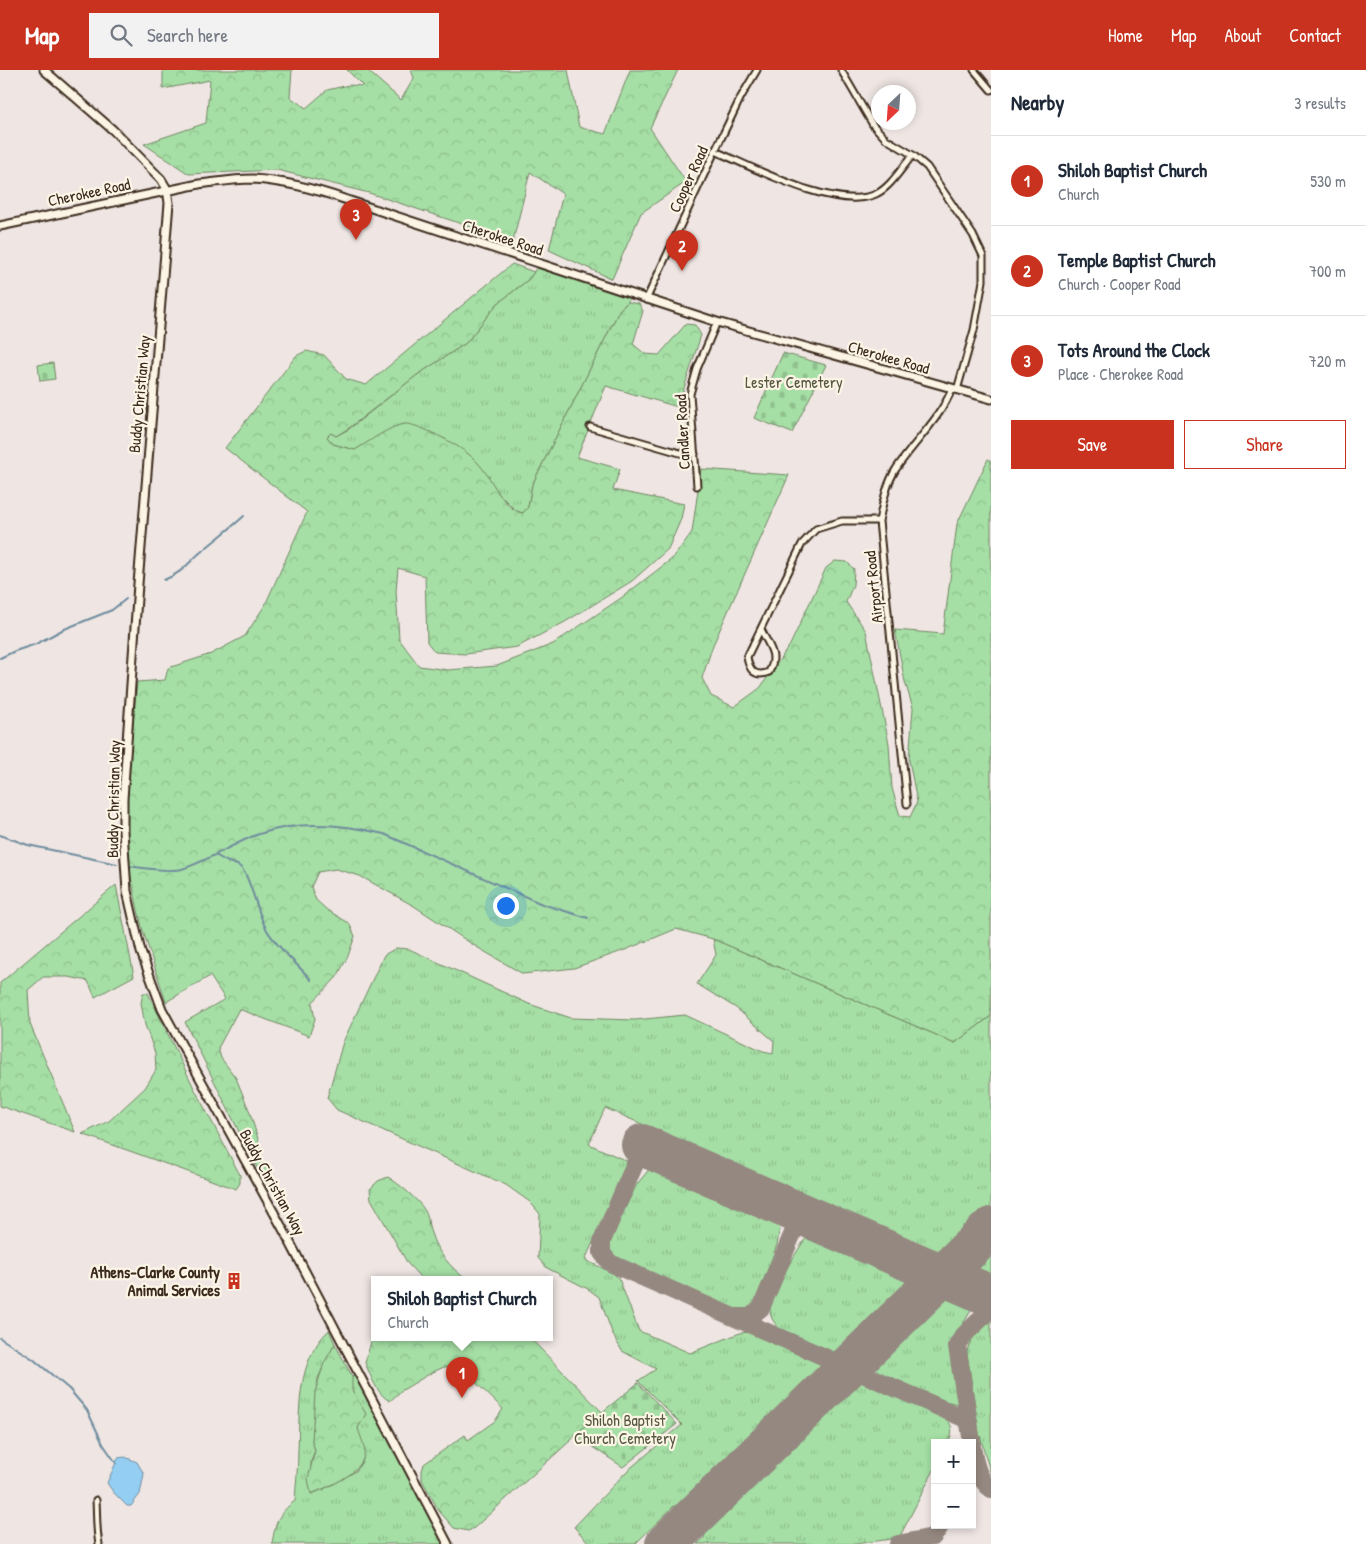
<!DOCTYPE html>
<html lang="en">
<head>
<meta charset="utf-8">
<style>
  :root { --surface:#fff; --page:#f2f2f3; --text:#1f2937; --muted:#747a83; --line:#e0e1e3; --accent:#c8321e }
  body { margin:0; font-family:"Patrick Hand",sans-serif; background:var(--page); color:var(--text) }
  .controls { position:absolute; right:15px; bottom:15px; display:grid; overflow:hidden; border-radius:0px; box-shadow:0 2px 8px #0003 }
  .controls button { width:45px; height:45px; display:grid; place-items:center; padding:0; border:0; border-bottom:1px solid var(--line); background:var(--surface); color:var(--text); font:25px sans-serif }
  .compass { position:absolute; left:871px; top:15px; width:45px; height:45px; border-radius:50%; background:var(--surface); box-shadow:0 2px 8px #0003; rotate:205deg }
  .you { position:absolute; left:505px; top:835px; width:18px; height:18px; margin:-12px; border:4px solid #fff; border-radius:50%; background:#1a73e8; box-shadow:0 0 0 8px #1a73e833 }
  .badge { display:grid; place-items:center; width:32px; height:32px; border-radius:50%; background:var(--accent); color:#fff; font-size:16px; font-weight:700 }
  .pin { position:absolute; translate:-50% -41px; filter:drop-shadow(0 1px 2px #0008) }
  .pin::after { content:''; position:absolute; top:26px; width:18px; height:15px; background:inherit; clip-path:polygon(0 0,100% 0,50% 100%) }
  .popup { position:absolute; left:371px; top:1206px; width:182px; height:65px; box-sizing:border-box; display:grid; place-content:center; border-radius:0px; background:var(--surface); filter:drop-shadow(0 1px 4px #0005); font-size:16px; white-space:nowrap; color:var(--muted) }
  .popup b { font-size:19px; color:var(--text) }
  .popup::after { content:''; position:absolute; left:50%; top:100%; margin-left:-10px; border:10px solid transparent; border-top-color:var(--surface) }
  .list { margin:0; padding:0; list-style:none }
  h2 { display:flex; justify-content:space-between; align-items:center; height:65px; margin:0; padding:0 20px; font-size:21px }
  h2 small { font-size:16px; font-weight:400; color:var(--muted) }
  .list li { display:grid; grid-template-columns:32px 1fr auto; gap:15px; align-items:center; box-sizing:border-box; height:90px; padding:0 20px; border-top:1px solid var(--line) }
  .list b { display:block; font-size:19px; white-space:nowrap }
  .list p { margin:0; font-size:16px; white-space:nowrap; color:var(--muted) }
  .list em { font-size:16px; font-style:normal; color:var(--muted) }
  .actions { display:flex; gap:10px; padding:15px 20px }
  .actions a { flex:1; padding:11px 0; border:1px solid var(--accent); border-radius:0px; text-align:center; font-size:18px; color:var(--accent) }
  .actions .main { background:var(--accent); color:#fff }
  .icon { flex:none; width:28px; height:28px; fill:none; stroke:currentColor; stroke-width:2; stroke-linecap:round; stroke-linejoin:round }
  .map { position:relative; flex:none; width:991px; height:1474px; overflow:hidden }
  header { display:flex; align-items:center; gap:30px; box-sizing:border-box; height:70px; padding:0 25px; background:var(--accent); color:#fff }
  header strong { font-size:24px }
  nav { display:flex; gap:28px; margin-inline-start:auto; font-size:18px }
  .search { width:350px; height:45px; background:var(--page); display:flex; align-items:center; gap:12px; box-sizing:border-box; padding:0 18px; border-radius:0px; color:var(--muted); font-size:19px }
  main { display:flex }
  aside { flex:1; background:var(--surface) }
  .map>svg:first-child { display:block }
  .grass { fill:url(#grass-tufts); stroke:#708462 }
  .forest { fill:url(#forest-crowns); stroke:#708462 }
  .cemetery { fill:url(#cemetery-stones); stroke:#708462 }
  .water { fill:#94cef3; stroke:#708c9e }
  .lines { fill:none; stroke-linecap:round; stroke-linejoin:round }
  .stream { stroke:#708c9e; stroke-width:2 }
  .taxiway { stroke:#958880; stroke-width:18 }
  .runway { stroke:#958880; stroke-width:42 }
  .street-casing { stroke:#3b2a1e; stroke-width:9 }
  .secondary-casing { stroke:#3b2a1e; stroke-width:11 }
  .street { stroke:#fcf5e5; stroke-width:5 }
  .secondary { stroke:#fcf5e5; stroke-width:7 }
  .labels { text-anchor:middle; dominant-baseline:central; stroke-width:4.5; stroke-linejoin:round; paint-order:stroke }
  .street-label { font-size:16px; fill:#3b2a1e; stroke:#fcf5e5 }
  .park-label { font-size:16px; fill:#565740; stroke:#fcf5e5 }
  .poi-label { font-size:16px; font-weight:bold; fill:#3b2a1e; stroke:#fcf5e5; text-anchor:end }
</style>
</head>
<body>
<header>
<strong>Map</strong>
<div class="search"><svg class="icon" aria-label="search" viewBox="0 0 24 24"><circle cx="10" cy="10" r="6"/><path d="M15 15l6 6"/></svg>Search here</div>
<nav><a>Home</a><a>Map</a><a>About</a><a>Contact</a></nav>
</header>
<main>
<div class="map">
<svg width="991" height="1474" viewBox="0 0 991 1474">
  <defs>
    <pattern id="grass-tufts" width="24" height="20" patternUnits="userSpaceOnUse" patternTransform="scale(1.25)"><rect width="24" height="20" fill="#a5dfa5"/><path d="M3 7l-1-3M5 7V3M7 7l1-3M15 17l-1-3M17 17v-4M19 17l1-3" fill="none" stroke="#8fc08e"/></pattern>
    <pattern id="forest-crowns" width="20" height="18" patternUnits="userSpaceOnUse" patternTransform="scale(1.25)"><rect width="20" height="18" fill="#a5dfa5"/><path d="M2 6a3 3 0 1 1 6 0M12 15a3 3 0 1 1 6 0" fill="none" stroke="#8fc08e"/></pattern>
    <pattern id="cemetery-stones" width="16" height="16" patternUnits="userSpaceOnUse" patternTransform="scale(1.25)"><rect width="16" height="16" fill="#a5dfa5"/><path d="M2 7V4a2 2 0 0 1 4 0v3zM10 15v-3a2 2 0 0 1 4 0v3z" fill="#8fc08e"/></pattern>
  </defs>
  <rect width="100%" height="100%" fill="#efe6e3"/>
  <filter id="ink" filterUnits="userSpaceOnUse"><feTurbulence type="fractalNoise" baseFrequency=".02" numOctaves="2"/><feDisplacementMap in="SourceGraphic" scale="10" xChannelSelector="R" yChannelSelector="G"/><feConvolveMatrix kernelMatrix="1 2 1 2 8 2 1 2 1" color-interpolation-filters="sRGB"/></filter>
  <g filter="url(#ink)">
    <path class="grass" d="M537,197L629,228L628,232L620,239L532,415L528,437L523,443L516,441L496,421L483,399L391,359L355,380L333,374L327,367L331,363L336,366L349,359L417,305L466,273L497,234L529,209Z
      M713,869L955,973L991,946V1139L940,1188L643,1059L644,1055L605,1038L589,1074L629,1092L585,1190L613,1203L619,1209L639,1261L690,1283L740,1263L749,1262L822,1293L827,1299L692,1430L674,1436L635,1474H590L574,1457L627,1401L682,1355L638,1311L656,1299L622,1281L613,1265L599,1227L588,1219L547,1198L538,1188L540,1144L530,1132L506,1115L337,1040L327,1028L343,972L384,885L396,878L409,879L529,934L571,948L635,950L685,945L763,981L773,983L774,971L736,938L697,914L716,885Z
      M652,1096L781,1151L777,1175L754,1235L748,1241H737L617,1189C609,1184 608,1178 610,1169L637,1114Z
      M809,1164L918,1210L841,1285L780,1259C775,1254 771,1249 770,1242C769,1225 798,1178 809,1164Z
      M991,1180V1210L970,1200Z
      M947,1222L971,1234L970,1242L966,1249L951,1271L950,1282L959,1331L957,1334L945,1331L880,1303L876,1298L874,1292Z
      M991,1251V1405L979,1363L967,1283C968,1270 980,1258 991,1251Z
      M329,1260L335,1274L318,1308L312,1371L315,1380L311,1392L312,1424L332,1415L356,1401L363,1390L351,1313L352,1306L356,1303L444,1474H272C275,1454 278,1443 295,1431C296,1414 298,1397 298,1380C300,1338 296,1292 329,1260Z
      M856,1310H860L942,1345C953,1353 954,1361 948,1373H935V1398L899,1468L855,1474H697L704,1468L708,1453Z"/>
    <path class="forest" d="M163,0H292L290,27L306,38L327,20L349,15L363,16L347,0H367L401,30L414,8L411,0H568L579,57L605,64L630,0H678L650,58L686,112L641,143L612,209L549,180L563,124L530,102L513,171L369,123L277,100L189,104L144,74L206,53L210,10L163,19Z
      M512,194L534,202L529,209L497,234L466,273L417,305L349,358L336,366L331,363L327,367L333,374L355,380C367,373 391,355 405,354C417,353 458,375 467,383C473,387 479,394 483,399C495,414 503,439 523,443L528,437L532,415L620,239L628,232L639,234L643,241L633,274L645,284L659,285L686,254L695,255L701,265L678,337L606,316L577,387L620,399L613,420L684,434L681,449L668,479L632,511L565,552L517,577L465,584L435,582L427,572L425,506L398,498L396,521L399,569L419,596L448,600L497,596L553,574L621,528L673,488L692,462L701,399L789,405L713,575L702,608L711,626L734,637L760,618L790,575L826,498L835,491L847,492L854,499L853,515L846,532L866,561L889,674L892,718L900,746L910,747L917,732L909,690L913,638L905,612L895,560L943,564L957,454L988,389L991,391V946L955,973L713,869L676,859L625,880L574,898L523,904L475,876L414,836L360,806L336,799L318,802L311,817L316,830L327,840L349,853L355,866L348,886L337,907L312,933L315,949L309,966L239,939L218,978L221,988L236,1008L249,1040L259,1072L261,1091L276,1112L274,1122L255,1094L185,952L225,929L210,906L166,932L142,858L130,803L125,745L137,612L165,610L168,598L211,584L245,566L265,535L307,442L225,378L296,286L306,281L324,285L346,309L366,315Z
      M116,815L134,906L95,927L88,911L69,907H43L28,920L30,954L75,1062L0,1036V913Z
      M143,923H148L194,1018L240,1105V1113L236,1119L82,1064L109,1051L145,1018L156,1000L155,983L145,955L141,933Z
      M388,1107C399,1114 419,1130 425,1141C429,1147 428,1156 431,1163C436,1181 451,1198 466,1209H422L408,1194L371,1129L370,1119L378,1111Z
      M374,1261V1267H529L602,1342L474,1458L468,1461L454,1458L439,1441L422,1410V1401L424,1394L465,1365L468,1370L495,1351L503,1339L460,1297H444L431,1303L401,1321L390,1331C377,1325 371,1306 365,1293Z
      M335,1274L352,1306V1320L366,1344L358,1358C359,1364 363,1370 364,1377C369,1402 329,1416 311,1424L308,1409L315,1380L312,1371L315,1322L324,1293Z"/>
    <path class="cemetery" d="M783,283L826,295L792,363L754,348Z
      M53,293L55,309L40,311L38,295Z
      M638,1313L677,1354L623,1397L574,1365Z"/>
    <path class="water" d="M125,1387L137,1392L144,1404L140,1424L131,1436H127L114,1423L107,1413L118,1388Z"/>
    <g class="lines">
      <path class="stream" d="M164,510C182,503 187,494 201,482C215,470 230,459 244,446
        M0,588L15,581L36,574L62,560L112,540L126,529
        M0,765L28,775L117,794
        M215,785C219,787 224,790 228,792C232,793 236,794 239,796C250,803 258,847 267,860C278,879 297,893 311,910
        M128,796C141,798 170,802 182,799C209,791 233,773 259,764C299,750 344,754 384,764L542,834L588,848
        M0,1268L33,1289L69,1319L87,1340L103,1374L116,1393"/>
      <path class="taxiway" d="M643,1075L602,1171V1183L610,1193L968,1350
        M734,1247H750L761,1238L801,1144
        M972,1373L957,1276L963,1266L991,1239
        M972,1377C975,1393 977,1408 991,1419
        M898,1474L933,1467L941,1455"/>
      <path class="runway" d="M642,1075L991,1226
        M666,1474L991,1158"/>
      <g class="street-casing">
        <path id="street" d="M841,0L873,55L886,69L913,85L927,97L973,165L983,186V211L974,260L957,320
          M974,0L991,20
          M715,81C752,97 837,142 876,124C891,117 902,97 913,85
          M646,230L715,81L741,27L757,0
          M590,357L680,383L695,384
          M697,416L690,324L697,299L717,252
          M761,559C768,576 779,584 769,602C755,608 749,600 747,587L802,474L816,459L842,451H879
          M907,734L879,451C883,433 886,415 896,399C914,372 940,349 952,319
          M96,1430C97,1446 96,1458 99,1474"/>
      </g>
      <g class="secondary-casing">
        <path id="secondary" d="M44,0L113,60L161,109L167,119L169,133L138,514L123,729V761L127,821L141,882L162,939L284,1161L448,1474
          M0,156L199,114C217,112 235,109 253,109C285,111 315,119 344,129L717,252L991,329"/>
      </g>
      <use href="#street" class="street"/>
      <use href="#secondary" class="secondary"/>
    </g>
  </g>
  <defs>
    <g id="building-bare" transform="scale(1.35)"><path d="M-4-6H4V6H1V3H-1V6H-4ZM-2.5-4.3h1.7v1.8h-1.7ZM.8-4.3h1.7v1.8H.8ZM-2.5-1h1.7V.8h-1.7ZM.8-1h1.7V.8H.8Z" fill="#c8321e" stroke="#fcf5e5" stroke-width="2.5" paint-order="stroke"/></g>
  </defs>
  <g fill-rule="evenodd">
    <use href="#building-bare" x="234" y="1211"/>
  </g>
  <g class="labels">
    <g class="street-label">
      <text transform="translate(688 109) rotate(-65)">Cooper Road</text>
      <text transform="translate(89 122) rotate(-12)">Cherokee Road</text>
      <text transform="translate(503 167) rotate(18)">Cherokee Road</text>
      <text transform="translate(889 287) rotate(16)">Cherokee Road</text>
      <text transform="translate(139 324) rotate(-85)">Buddy Christian Way</text>
      <text transform="translate(682 362) rotate(-93)">Candler Road</text>
      <text transform="translate(873 517) rotate(-96)">Airport Road</text>
      <text transform="translate(113 729) rotate(-89)">Buddy Christian Way</text>
      <text transform="translate(273 1112) rotate(61)">Buddy Christian Way</text>
    </g>
    <g class="park-label">
      <text x="794" y="312">Lester Cemetery</text>
      <text x="625" y="1350">Shiloh Baptist<tspan x="625" dy="18">Church Cemetery</tspan></text>
    </g>
    <g class="poi-label">
      <text x="220" y="1202">Athens-Clarke County<tspan x="220" dy="18">Animal Services</tspan></text>
    </g>
  </g>
</svg>
<div class="controls">
<button>+</button>
<button>−</button>
</div>
<svg class="compass" viewBox="-18 -18 36 36"><path d="M0-13l5 13h-10z" fill="#e53935"/><path d="M0 13l5-13h-10z" fill="#747a83"/></svg>
<div class="you"></div>
<div class="pin badge" style="left:462px;top:1328px">1</div>
<div class="popup"><b>Shiloh Baptist Church</b>Church</div>
<div class="pin badge" style="left:682px;top:201px">2</div>
<div class="pin badge" style="left:356px;top:170px">3</div>
</div>
<aside>
<h2>Nearby<small>3 results</small></h2>
<ul class="list">
<li><span class="badge">1</span><div><b>Shiloh Baptist Church</b><p>Church</p></div><em>530 m</em></li>
<li><span class="badge">2</span><div><b>Temple Baptist Church</b><p>Church · Cooper Road</p></div><em>700 m</em></li>
<li><span class="badge">3</span><div><b>Tots Around the Clock</b><p>Place · Cherokee Road</p></div><em>720 m</em></li>
</ul>
<div class="actions"><a class="main">Save</a><a>Share</a></div>
</aside>
</main>
</body>
</html>
